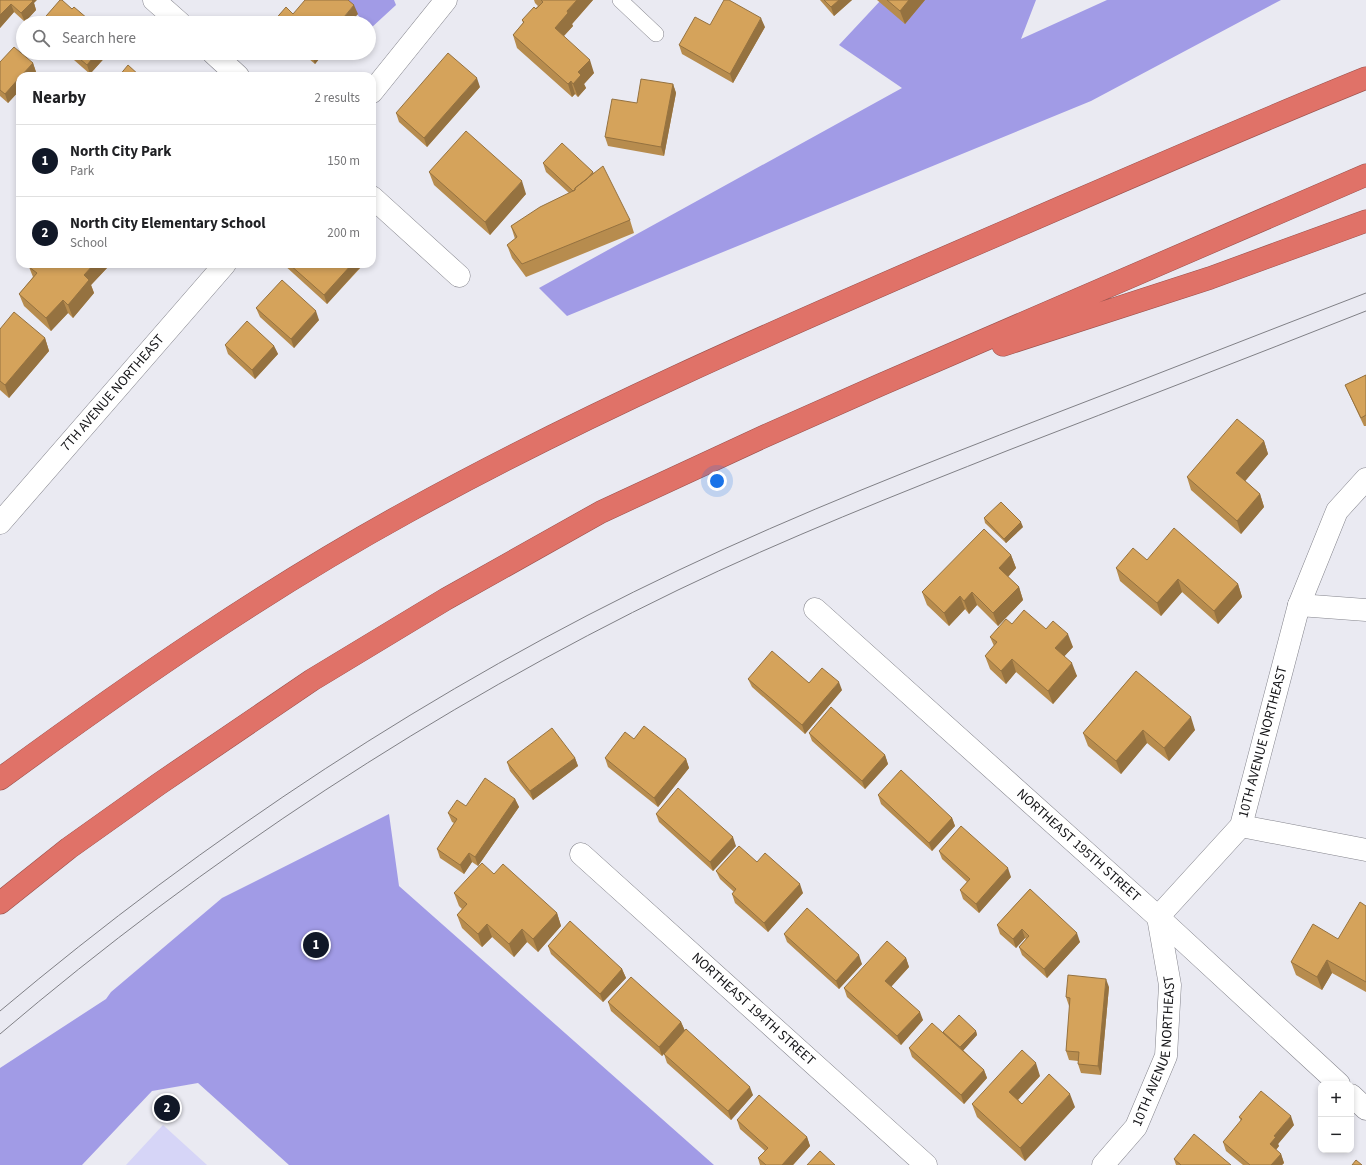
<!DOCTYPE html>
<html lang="en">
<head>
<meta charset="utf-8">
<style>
  :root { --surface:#fff; --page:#f2f2f2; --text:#202124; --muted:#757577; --line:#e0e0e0; --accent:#111827 }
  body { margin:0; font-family:"Source Sans 3",sans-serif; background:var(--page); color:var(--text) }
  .controls { position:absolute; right:12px; bottom:12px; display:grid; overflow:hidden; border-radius:8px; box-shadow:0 2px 6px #0003 }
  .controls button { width:36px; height:36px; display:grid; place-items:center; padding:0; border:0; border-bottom:1px solid var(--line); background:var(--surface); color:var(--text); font:20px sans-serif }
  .you { position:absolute; left:717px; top:481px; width:14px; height:14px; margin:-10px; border:3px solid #fff; border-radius:50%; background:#1a73e8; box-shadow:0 0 0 6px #1a73e833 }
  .badge { display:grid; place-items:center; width:26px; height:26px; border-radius:50%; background:var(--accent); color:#fff; font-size:13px; font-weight:700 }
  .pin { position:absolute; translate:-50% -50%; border:2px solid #fff; box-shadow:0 1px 4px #0006 }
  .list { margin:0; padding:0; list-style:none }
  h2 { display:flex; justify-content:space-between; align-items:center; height:52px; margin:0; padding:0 16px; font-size:17px }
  h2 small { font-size:13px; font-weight:400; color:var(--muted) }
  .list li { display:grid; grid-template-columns:26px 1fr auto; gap:12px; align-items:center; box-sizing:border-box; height:72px; padding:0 16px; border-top:1px solid var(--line) }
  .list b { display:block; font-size:15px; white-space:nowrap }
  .list p { margin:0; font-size:13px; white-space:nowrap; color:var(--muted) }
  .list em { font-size:13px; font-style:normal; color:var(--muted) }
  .icon { flex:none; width:22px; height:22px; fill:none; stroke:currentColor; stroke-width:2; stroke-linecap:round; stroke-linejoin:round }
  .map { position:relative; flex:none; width:1366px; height:1165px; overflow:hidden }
  .search { position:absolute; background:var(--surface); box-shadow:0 2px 6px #0003; left:16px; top:16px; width:360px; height:44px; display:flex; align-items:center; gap:10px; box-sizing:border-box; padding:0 14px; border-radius:22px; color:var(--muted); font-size:15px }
  .panel { position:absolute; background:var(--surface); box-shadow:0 2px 6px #0003; left:16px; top:72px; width:360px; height:196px; border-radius:12px }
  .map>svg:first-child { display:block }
  .green { fill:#d6d5f7 }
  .forest { fill:#a19be6 }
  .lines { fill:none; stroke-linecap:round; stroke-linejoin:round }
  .lane-casing { stroke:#84848c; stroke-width:16 }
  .street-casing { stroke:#84848c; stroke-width:23 }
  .highway-casing { stroke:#99514c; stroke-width:23 }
  .lane { stroke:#fff; stroke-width:15 }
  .street { stroke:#fff; stroke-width:22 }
  .highway { stroke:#e07268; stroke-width:22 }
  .tram { stroke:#808086; stroke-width:1 }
  .wall { fill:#b78c4e }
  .shaded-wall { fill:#957240 }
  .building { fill:#d5a35b; stroke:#957240 }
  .labels { text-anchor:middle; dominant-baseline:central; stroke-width:3.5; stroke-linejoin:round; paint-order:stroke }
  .street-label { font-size:14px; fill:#141417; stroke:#f7f7fe }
</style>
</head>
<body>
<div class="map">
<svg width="1366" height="1165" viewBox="0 0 1366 1165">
  <rect width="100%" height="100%" fill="#eaeaf2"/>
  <path class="green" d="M163,1125L207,1165H126Z"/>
  <path class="forest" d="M342,0H394L396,5L371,28L369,26V23H366Z
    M881,0H1036L1021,39L1107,0H1281L1091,101L567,316L539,288L902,88L839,45Z
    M389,814L399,886L714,1165H289L198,1083L152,1091L82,1165H0V1068L106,999L111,992L222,898Z"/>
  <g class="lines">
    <g class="lane-casing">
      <path id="lane" d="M620,0L656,34"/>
    </g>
    <g class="street-casing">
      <g id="street">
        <path d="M154,0L180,23"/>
        <path d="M213,53L238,76"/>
        <path d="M372,92L446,0"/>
        <path d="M372,197L459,276"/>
        <path id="s1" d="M0,523L225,264"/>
        <path d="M1299,605L1366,610"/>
        <path id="s2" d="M815,609L1158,917L1339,1084"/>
        <path d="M1241,826L1366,850"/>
        <path id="s3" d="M581,854L926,1165"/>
        <path id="s4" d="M1158,917L1241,826L1299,605L1337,511L1366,479"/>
        <path d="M1351,1095L1366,1109"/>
        <path id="s5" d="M1103,1165L1136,1127L1166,1056L1170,985L1158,917"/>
      </g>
    </g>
    <g class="highway-casing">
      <path id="highway" d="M1003,345L1210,278L1366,221
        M0,779C131,683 265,590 407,512C586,413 773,332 960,251C1095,193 1230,133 1366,78
        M0,903L69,848L159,784L312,680L446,599L601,512L765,436L880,385L1366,175"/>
    </g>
    <use href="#lane" class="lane"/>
    <use href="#street" class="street"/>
    <use href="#highway" class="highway"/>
    <path class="tram" d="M0,1011C207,837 434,686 679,570C799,513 922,465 1046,417C1153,376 1259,334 1366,293
      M0,1034C207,858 434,708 678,590C786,538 898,494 1009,450C1128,404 1247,358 1366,311"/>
  </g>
  <path class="wall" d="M0,0L34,3L36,10L25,22L14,12L0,28Z
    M534,0H593L572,24L573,26L564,36L594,73L584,84L586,88L578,97L575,94L572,97L517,48L513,35L523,23L522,20L538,6L535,3Z
    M820,0H852L834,16Z
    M877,0H925L905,24Z
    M710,25L765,27L733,83L682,54L679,45Z
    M66,53H109L90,74Z
    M302,53H324L315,64Z
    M0,62L33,63L36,72L20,76V90L8,103L0,96Z
    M673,84L676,93L664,156L608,146L605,137L637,103Z
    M480,87L427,147L399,122L396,113Z
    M543,163L593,172L630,220L634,233L526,277L512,258L507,245L515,239L511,226L569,193L546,172Z
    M429,172L526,194L490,235L434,185Z
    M283,264H364L327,304Z
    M29,267L107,268L91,285L94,293L73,318L68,313L51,331L24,306L19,294L33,277Z
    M256,308L319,320L294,348L260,317Z
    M0,329L45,338L49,351L9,398L0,390Z
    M225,345L274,346L278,354L255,379L228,354Z
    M1366,375V426H1364L1349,394L1345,385Z
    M1264,441L1268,454L1245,481L1260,494L1264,507L1241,534L1191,490L1187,477Z
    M984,518L1023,527L1006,543L985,523Z
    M1011,555L1016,568L1008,577L1019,587L1023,600L998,626L977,605L969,614L965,609L949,626L927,605L922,592Z
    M1147,560L1238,584L1242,597L1218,624L1182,592L1161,616L1120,581L1116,568Z
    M1012,624L1046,629L1073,647L1064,656L1077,676L1053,704L1016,672L1006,684L990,669L985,656L994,646L990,637Z
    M1136,671L1195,730L1169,761L1147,743L1121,774L1088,746L1083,733Z
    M748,679L809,683L842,690L805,734L752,687Z
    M809,733L885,755L888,764L865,789L812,741Z
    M634,739L686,759L689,768L658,807L608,767L605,758Z
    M575,758L578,766L533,800L510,771L507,762Z
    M878,795L952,818L955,826L932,851L881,804Z
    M515,799L519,807L478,866L472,862L464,874L440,858L437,849L454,823L452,822L448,813L466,806Z
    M656,814L736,846L713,871L659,822Z
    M939,851L1011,877L979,913L963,899L960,890L967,882L942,859Z
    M757,862L803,893L768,932L735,903L732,894L734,892L720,879L716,871Z
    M494,874L557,913L561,926L538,952L527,942L514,957L492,937L482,947L462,928L457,915L462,909L459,906L454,893Z
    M1030,889L1080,942L1047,978L1022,955L1019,947L1026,939L1025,938L1016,948L1000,934L997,925Z
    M1366,906V992L1332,973L1322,990L1296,975L1291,962L1338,939Z
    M784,934L862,964L839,989L787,942Z
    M548,946L622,969L626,978L603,1002L551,954Z
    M906,958L909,967L891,987L923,1020L901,1045L847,997L844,988Z
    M1109,987L1101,1075L1081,1073L1078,1064V1061L1069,1060L1066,1051L1070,1006H1069L1066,997Z
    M608,1002L681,1022L685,1031L662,1056L611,1011Z
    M976,1031L977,1035L963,1050L984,1070L987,1078L964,1104L912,1057L909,1048L944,1033L943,1032Z
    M664,1054L753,1095L731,1120L667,1063Z
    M1040,1076L1018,1100L1022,1104L1075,1107L1025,1161L977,1117L972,1104Z
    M1239,1117L1294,1125L1278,1144L1279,1146L1276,1150L1281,1154L1284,1163L1282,1165H1243L1226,1151L1223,1142L1241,1121Z
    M737,1120L807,1137L810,1146L793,1165H760L758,1158L765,1151L740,1129Z
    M1174,1159L1231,1165H1176Z"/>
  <path class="shaded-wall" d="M30,0H37L34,3L36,10L25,22L21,13Z
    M577,0H593L572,24L573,26L559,41L555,28L567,11Z
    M839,0H852L834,16L831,7Z
    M909,0H925L905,24L900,11Z
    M11,4L14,12L0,28V15Z
    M354,5L358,14L350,23H339Z
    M761,18L765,27L733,83L730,74Z
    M97,53H109L90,74L87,65Z
    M314,53H324L315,64L312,55Z
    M590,60L594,73L584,84L586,88L578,97L573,84L578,72Z
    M33,63L36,72L32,76H21Z
    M20,77V90L8,103L5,94Z
    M477,78L480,87L427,147L424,138Z
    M571,81L575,94L572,97L568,84Z
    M673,84L676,93L664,156L661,147Z
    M522,181L526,194L490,235L485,222Z
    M94,264H105L107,268L91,285L94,293L73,318L68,305L84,275Z
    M352,264H363L327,304L324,295Z
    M63,300L68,313L51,331L46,318Z
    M316,311L319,320L294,348L291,339Z
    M45,338L49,351L9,398L5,385Z
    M274,346L278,354L255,379L252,370Z
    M1264,441L1268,454L1241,486L1236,473Z
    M1260,494L1264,507L1241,534L1237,521Z
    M1021,522L1023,527L1006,543L1004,539Z
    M1011,555L1016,568L1004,581L999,568Z
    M1178,579L1182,592L1161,616L1157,603Z
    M1238,584L1242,597L1218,624L1214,611Z
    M1019,587L1023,600L998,626L993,613Z
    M972,592L977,605L969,614L964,601Z
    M960,596L965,609L949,626L944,613Z
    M1068,634L1073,647L1060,661L1055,648Z
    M1012,659L1016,672L1006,684L1001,671Z
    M1072,663L1077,676L1053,704L1048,691Z
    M839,682L842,690L805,734L802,725Z
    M1191,717L1195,730L1169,761L1164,748Z
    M1143,730L1147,743L1121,774L1116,761Z
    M885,755L888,764L865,789L862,781Z
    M575,758L578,766L533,800L530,791Z
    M686,759L689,768L658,807L654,798Z
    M515,799L519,807L478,866L475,857Z
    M952,818L955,826L932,851L929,843Z
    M733,837L736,846L713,871L710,862Z
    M469,853L472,862L464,874L460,865Z
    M1008,868L1011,877L979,913L976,904Z
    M800,884L803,893L768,932L764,923Z
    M557,913L561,926L538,952L533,939Z
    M487,924L492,937L482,947L478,934Z
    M522,929L527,942L514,957L509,944Z
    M1022,929L1025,938L1016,948L1013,939Z
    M1077,933L1080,942L1047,978L1044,969Z
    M859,955L862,964L839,989L836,981Z
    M906,958L909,967L888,990L885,981Z
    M1327,960L1332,973L1322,990L1317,977Z
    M622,969L626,978L603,1002L600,994Z
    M1106,979L1109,987L1101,1075L1098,1066Z
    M920,1012L923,1020L901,1045L897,1036Z
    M681,1022L685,1031L662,1056L659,1047Z
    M976,1031L977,1035L962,1052L960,1047Z
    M1036,1063L1040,1076L1013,1105L1009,1092Z
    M984,1070L987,1078L964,1104L961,1095Z
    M750,1087L753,1095L731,1120L728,1111Z
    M1070,1094L1075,1107L1025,1161L1020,1148Z
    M1291,1116L1294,1125L1278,1144L1279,1146L1273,1153L1270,1144L1274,1136Z
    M807,1137L810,1146L793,1165H782Z
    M1281,1154L1284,1163L1282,1165H1271Z"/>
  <path class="building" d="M0,0H32L33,1L21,13L11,4L0,15Z
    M60,0H62L72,9L74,7L88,19L86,21L87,23H40Z
    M305,0H348L354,5L339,23H274L273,22L286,7L293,14Z
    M541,0H577L567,11L568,13L555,28L590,60L578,72L581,75L573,84L571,81L568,84L513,35L524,22L522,20L534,7L536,9L543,2Z
    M724,0H729L761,18L730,74L679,45L695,17L710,25Z
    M824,0H839L831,7Z
    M887,0H909L900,11Z
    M14,47L33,63L21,76H20V77L5,94L0,90V62Z
    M73,53H97L87,65Z
    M448,53L477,78L424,138L396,113Z
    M128,65L140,76H119Z
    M641,79L673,84L661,147L605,137L612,99L637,103Z
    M466,131L522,181L485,222L429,172Z
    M562,143L593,172L587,179L575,188V190L573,191L543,163Z
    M603,166L630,220L522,264L507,245L517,237L511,226L540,207L575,190V188Z
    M32,264H94L84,275L89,280L68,305L63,300L46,318L19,294L37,273L29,267Z
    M289,264H352L324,295Z
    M282,280L316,311L291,339L256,308Z
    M14,312L45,338L5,385L0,381V329Z
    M247,321L274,346L252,370L225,345Z
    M1366,375V415L1361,418L1345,385Z
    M1237,419L1264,441L1236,473L1260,494L1237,521L1187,477Z
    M1001,502L1021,522L1004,539L984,518Z
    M1174,528L1238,584L1214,611L1178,579L1157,603L1116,568L1133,548L1147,560Z
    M984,529L1011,555L999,568L1019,587L993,613L972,592L964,601L960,596L944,613L922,592Z
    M1024,610L1046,629L1053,621L1068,634L1055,648L1072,663L1048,691L1012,659L1001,671L985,656L997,642L990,637L1006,619L1012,624Z
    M772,651L809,683L822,668L839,682L802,725L748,679Z
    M1136,671L1191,717L1164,748L1143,730L1116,761L1083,733Z
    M831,707L885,755L862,781L809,733Z
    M644,726L686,759L654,798L605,758L625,732L634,739Z
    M552,728L575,758L530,791L507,762Z
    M901,770L952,818L929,843L878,795Z
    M485,778L515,799L475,857L469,853L460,865L437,849L457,819L448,813L457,800L466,806Z
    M678,788L733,837L710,862L656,814Z
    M961,826L1008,868L976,904L960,890L970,879L939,851Z
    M739,846L757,862L765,853L800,884L764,923L732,894L736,889L716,871Z
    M482,863L494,874L503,864L557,913L533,939L522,929L509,944L487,924L478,934L457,915L467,904L454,893Z
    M1030,889L1077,933L1044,969L1019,947L1029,936L1022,929L1013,939L997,925Z
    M1360,902L1366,906V982L1327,960L1317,977L1291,962L1313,924L1338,939Z
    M807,908L859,955L836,981L784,934Z
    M570,921L622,969L600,994L548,946Z
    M887,941L906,958L885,981L920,1012L897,1036L844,988Z
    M1068,975L1106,979L1098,1066L1078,1064L1079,1052L1066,1051L1070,998L1066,997Z
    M631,977L681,1022L659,1047L608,1002Z
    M959,1015L976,1031L960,1047L943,1032Z
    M932,1023L984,1070L961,1095L909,1048Z
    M686,1029L750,1087L728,1111L664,1054Z
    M1022,1050L1036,1063L1009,1092L1022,1104L1049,1074L1070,1094L1020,1148L972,1104Z
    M1261,1091L1291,1116L1274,1136L1276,1137L1270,1144L1281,1154L1271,1165H1250L1223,1142L1242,1119L1239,1117Z
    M759,1095L807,1137L782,1165H766L758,1158L768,1148L737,1120Z
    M1194,1134L1231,1165H1181L1174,1159Z
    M820,1151L835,1165H807Z
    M1356,1160L1362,1165H1352Z"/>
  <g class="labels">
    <g class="street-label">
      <text stroke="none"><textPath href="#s1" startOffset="172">7TH AVENUE NORTHEAST</textPath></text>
      <text stroke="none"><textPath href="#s4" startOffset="210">10TH AVENUE NORTHEAST</textPath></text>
      <text stroke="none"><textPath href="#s2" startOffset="354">NORTHEAST 195TH STREET</textPath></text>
      <text stroke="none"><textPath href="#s3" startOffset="232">NORTHEAST 194TH STREET</textPath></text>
      <text stroke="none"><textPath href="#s5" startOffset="130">10TH AVENUE NORTHEAST</textPath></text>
    </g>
  </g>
</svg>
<div class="controls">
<button>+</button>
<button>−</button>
</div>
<div class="you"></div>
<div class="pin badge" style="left:316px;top:945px">1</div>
<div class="pin badge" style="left:167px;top:1108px">2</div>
<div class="search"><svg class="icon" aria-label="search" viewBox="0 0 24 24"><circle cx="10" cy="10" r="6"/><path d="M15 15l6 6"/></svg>Search here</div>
<section class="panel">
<h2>Nearby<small>2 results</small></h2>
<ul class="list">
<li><span class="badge">1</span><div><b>North City Park</b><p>Park</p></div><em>150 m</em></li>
<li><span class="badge">2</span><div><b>North City Elementary School</b><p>School</p></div><em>200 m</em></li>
</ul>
</section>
</div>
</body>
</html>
